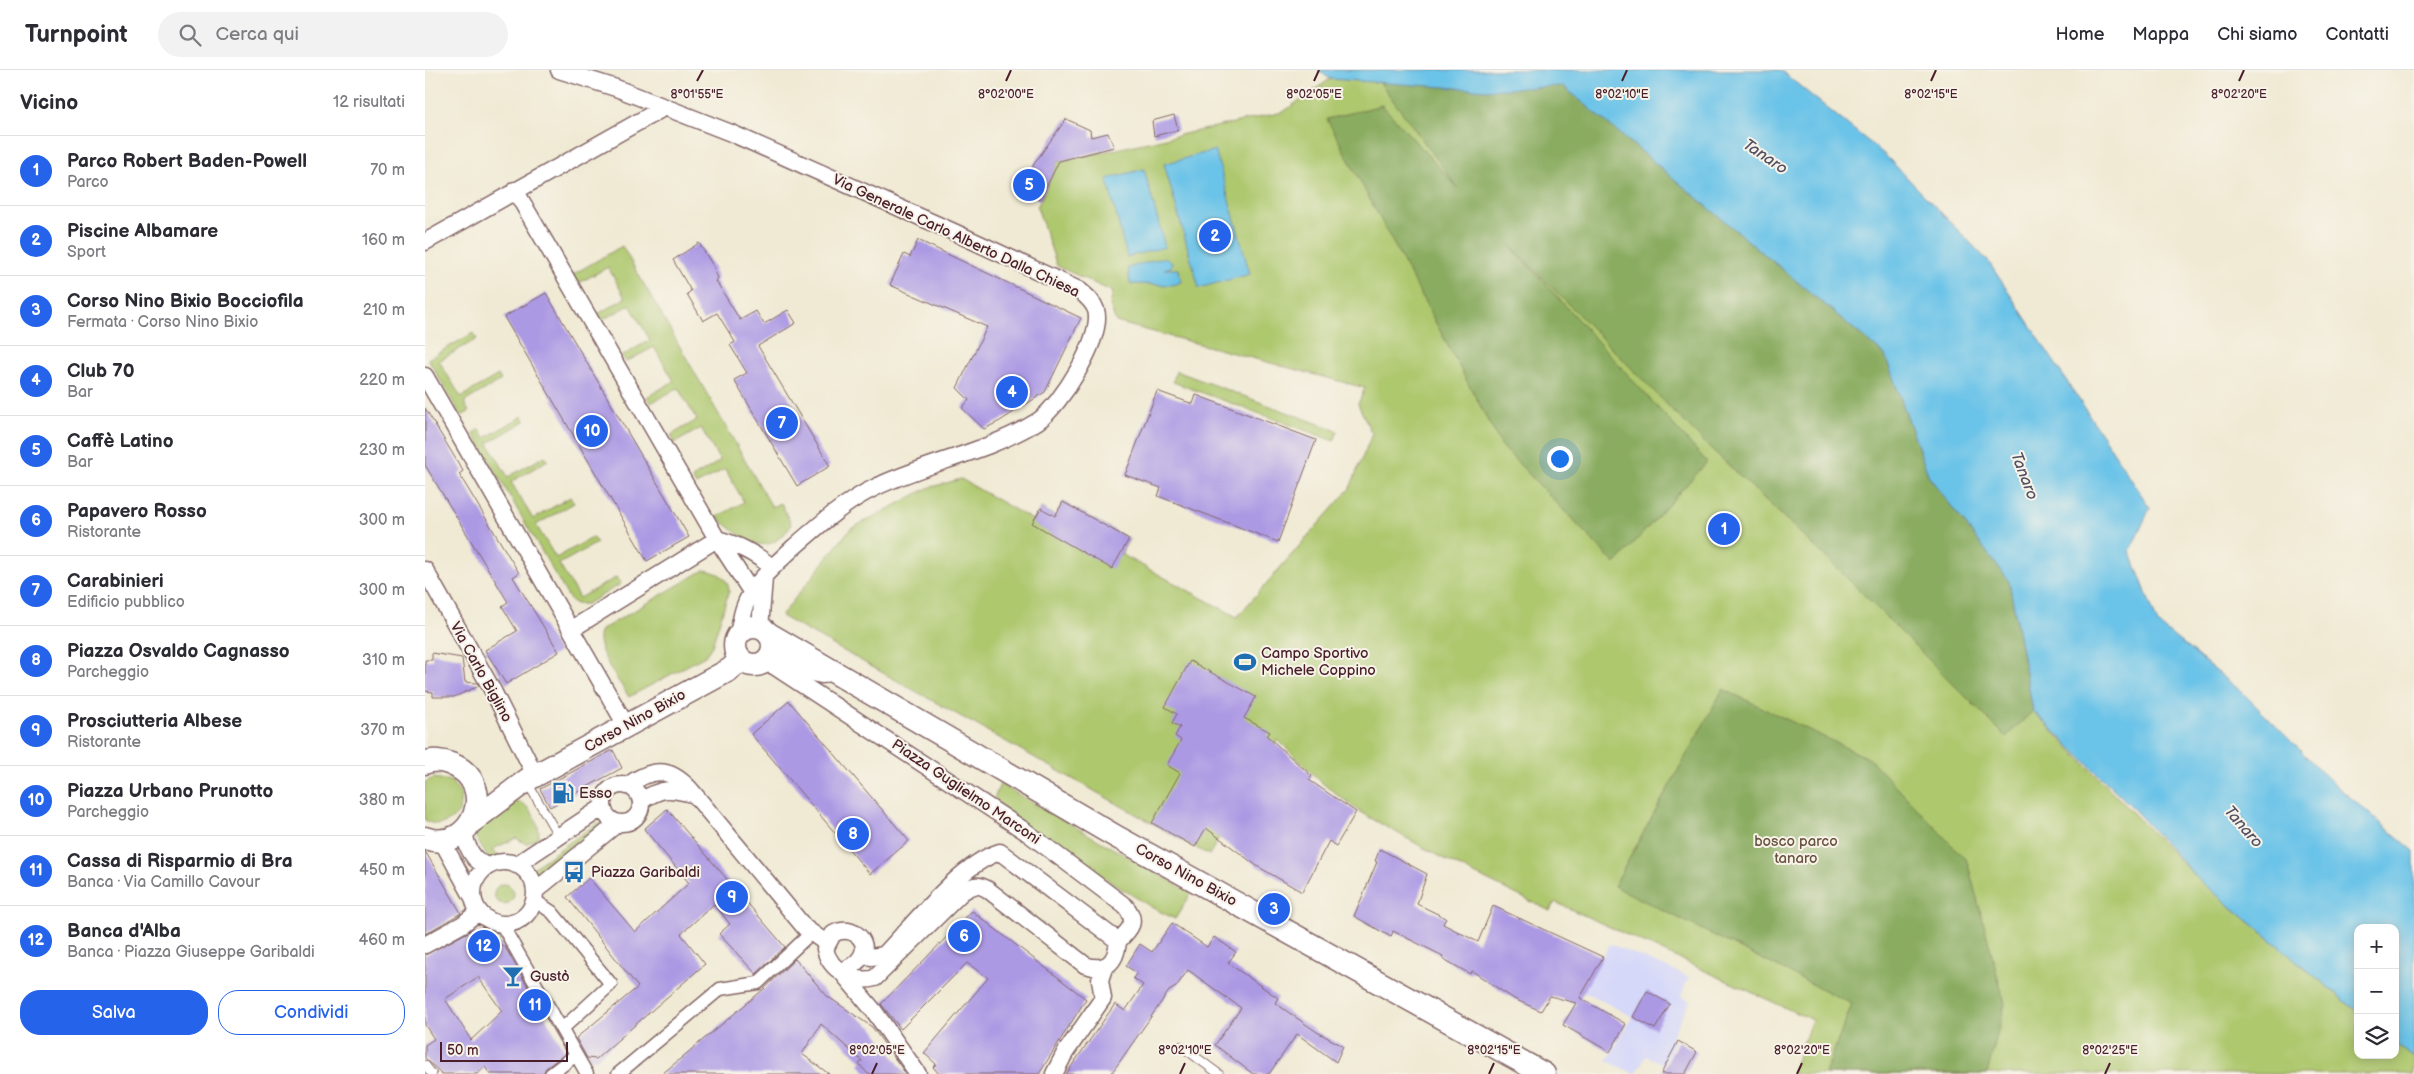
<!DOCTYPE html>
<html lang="it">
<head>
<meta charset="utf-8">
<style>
  :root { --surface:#fff; --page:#f2f2f3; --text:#2b2b33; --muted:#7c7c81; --line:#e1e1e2; --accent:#2563eb }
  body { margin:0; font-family:"Balsamiq Sans",sans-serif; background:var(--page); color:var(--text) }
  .controls { position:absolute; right:15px; bottom:15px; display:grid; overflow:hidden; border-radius:10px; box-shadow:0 2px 12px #0003 }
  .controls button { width:45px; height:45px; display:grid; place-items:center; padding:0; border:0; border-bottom:1px solid var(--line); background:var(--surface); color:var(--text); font:25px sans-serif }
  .scale { position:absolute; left:15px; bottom:12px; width:128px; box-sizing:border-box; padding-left:5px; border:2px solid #4a1f2b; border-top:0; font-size:14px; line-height:18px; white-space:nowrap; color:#4a1f2b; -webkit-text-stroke:4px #f7f3e8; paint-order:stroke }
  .you { position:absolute; left:1134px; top:388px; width:18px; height:18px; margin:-12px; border:4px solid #fff; border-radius:50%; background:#1a73e8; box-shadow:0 0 0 8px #1a73e833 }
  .badge { display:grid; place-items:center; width:32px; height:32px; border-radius:50%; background:var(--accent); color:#fff; font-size:16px; font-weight:700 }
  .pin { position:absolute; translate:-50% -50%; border:2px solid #fff; box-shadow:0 1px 5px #0006 }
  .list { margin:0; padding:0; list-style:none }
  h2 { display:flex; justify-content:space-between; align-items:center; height:65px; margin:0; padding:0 20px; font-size:21px }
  h2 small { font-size:16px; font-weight:400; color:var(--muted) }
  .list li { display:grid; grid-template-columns:32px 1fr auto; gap:15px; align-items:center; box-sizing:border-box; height:70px; padding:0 20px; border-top:1px solid var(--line) }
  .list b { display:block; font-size:19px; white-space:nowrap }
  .list p { margin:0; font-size:16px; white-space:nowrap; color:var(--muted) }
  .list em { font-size:16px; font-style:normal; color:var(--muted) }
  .actions { display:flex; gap:10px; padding:15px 20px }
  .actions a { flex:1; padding:11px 0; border:1px solid var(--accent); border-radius:20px; text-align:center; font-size:18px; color:var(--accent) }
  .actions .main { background:var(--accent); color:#fff }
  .icon { flex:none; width:28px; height:28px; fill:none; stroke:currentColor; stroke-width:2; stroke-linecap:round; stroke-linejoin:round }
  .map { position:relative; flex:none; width:1989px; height:1004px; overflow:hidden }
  header { display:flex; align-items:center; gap:30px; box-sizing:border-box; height:70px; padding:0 25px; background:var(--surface); border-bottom:1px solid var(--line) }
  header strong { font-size:24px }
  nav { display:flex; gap:28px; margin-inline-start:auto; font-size:18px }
  .search { width:350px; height:45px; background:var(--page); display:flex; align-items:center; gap:12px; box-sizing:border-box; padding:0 18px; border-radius:28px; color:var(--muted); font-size:19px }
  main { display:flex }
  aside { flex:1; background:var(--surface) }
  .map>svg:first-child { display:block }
  .built { fill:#d6d8f9 }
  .green { fill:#aec86e; stroke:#7c744c }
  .forest { fill:#8aac61; stroke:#6a6646 }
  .water { fill:#6bc3e8; stroke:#5a718a }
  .building { fill:#ac99e4; fill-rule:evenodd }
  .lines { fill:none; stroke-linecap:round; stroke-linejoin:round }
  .service-casing { stroke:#846666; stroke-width:10 }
  .pedestrian-casing { stroke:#846666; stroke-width:15 }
  .minor-casing { stroke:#846666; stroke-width:19 }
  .secondary-casing { stroke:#846666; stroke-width:25 }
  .service { stroke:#fff; stroke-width:8 }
  .pedestrian { stroke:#fff; stroke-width:12 }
  .minor { stroke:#fff; stroke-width:16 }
  .secondary { stroke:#fff; stroke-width:22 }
  .ticks { fill:none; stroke:#4a1f2b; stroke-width:2 }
  .labels { text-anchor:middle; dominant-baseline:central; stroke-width:4; stroke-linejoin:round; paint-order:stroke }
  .street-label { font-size:15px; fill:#4a1f2b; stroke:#f7f3e8 }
  .poi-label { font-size:15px; fill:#4a1f2b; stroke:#f7f3e8; text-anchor:start }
  .park-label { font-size:15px; fill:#68523f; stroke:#f7f3e8 }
  .water-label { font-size:16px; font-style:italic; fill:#545064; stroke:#f7f3e8 }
  .ticks-label { font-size:12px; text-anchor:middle; fill:#4a1f2b; stroke:#f7f3e8; stroke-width:4; stroke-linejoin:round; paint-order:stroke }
</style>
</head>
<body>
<header>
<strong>Turnpoint</strong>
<div class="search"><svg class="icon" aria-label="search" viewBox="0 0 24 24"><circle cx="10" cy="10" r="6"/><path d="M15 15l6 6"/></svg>Cerca qui</div>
<nav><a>Home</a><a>Mappa</a><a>Chi siamo</a><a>Contatti</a></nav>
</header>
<main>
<aside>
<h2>Vicino<small>12 risultati</small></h2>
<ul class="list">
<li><span class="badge">1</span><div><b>Parco Robert Baden-Powell</b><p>Parco</p></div><em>70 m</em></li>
<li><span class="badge">2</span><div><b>Piscine Albamare</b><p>Sport</p></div><em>160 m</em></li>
<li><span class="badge">3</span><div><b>Corso Nino Bixio Bocciofila</b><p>Fermata · Corso Nino Bixio</p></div><em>210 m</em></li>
<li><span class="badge">4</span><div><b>Club 70</b><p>Bar</p></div><em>220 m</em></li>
<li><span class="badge">5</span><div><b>Caffè Latino</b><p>Bar</p></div><em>230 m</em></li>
<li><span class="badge">6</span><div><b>Papavero Rosso</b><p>Ristorante</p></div><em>300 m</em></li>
<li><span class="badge">7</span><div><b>Carabinieri</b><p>Edificio pubblico</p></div><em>300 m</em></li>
<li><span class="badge">8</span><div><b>Piazza Osvaldo Cagnasso</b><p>Parcheggio</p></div><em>310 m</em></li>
<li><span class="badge">9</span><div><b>Prosciutteria Albese</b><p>Ristorante</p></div><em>370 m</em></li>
<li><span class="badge">10</span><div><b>Piazza Urbano Prunotto</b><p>Parcheggio</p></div><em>380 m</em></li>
<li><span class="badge">11</span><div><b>Cassa di Risparmio di Bra</b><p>Banca · Via Camillo Cavour</p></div><em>450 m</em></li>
<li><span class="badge">12</span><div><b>Banca d'Alba</b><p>Banca · Piazza Giuseppe Garibaldi</p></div><em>460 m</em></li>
</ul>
<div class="actions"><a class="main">Salva</a><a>Condividi</a></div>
</aside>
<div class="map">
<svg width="1989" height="1004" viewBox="0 0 1989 1004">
  <rect width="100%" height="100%" fill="#f7f3e8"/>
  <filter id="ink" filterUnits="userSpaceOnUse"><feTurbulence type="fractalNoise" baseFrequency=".02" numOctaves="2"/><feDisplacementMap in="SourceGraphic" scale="10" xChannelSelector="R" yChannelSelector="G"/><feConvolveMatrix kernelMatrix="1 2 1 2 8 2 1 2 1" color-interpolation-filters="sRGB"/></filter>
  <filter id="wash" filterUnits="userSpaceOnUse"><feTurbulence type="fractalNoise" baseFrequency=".0096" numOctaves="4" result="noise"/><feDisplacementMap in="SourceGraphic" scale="20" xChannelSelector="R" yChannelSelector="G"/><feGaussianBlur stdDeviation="1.12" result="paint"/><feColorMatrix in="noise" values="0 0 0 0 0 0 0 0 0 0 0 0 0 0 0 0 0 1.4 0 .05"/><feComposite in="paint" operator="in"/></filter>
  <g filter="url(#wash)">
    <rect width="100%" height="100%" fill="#f0ead4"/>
    <path class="built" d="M1185,874L1264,907L1256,926L1265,931L1246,968L1250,971L1239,994L1221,986L1210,1004L1182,991L1208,947L1158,921Z"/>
    <path class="green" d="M905,9L1138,16L1584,511L1608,641L1774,810L1933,942V985H1970V973L1989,988V1004H1366L1387,950L1130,832L1125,841L1017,788L935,742L897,713L853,670L784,785L356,546L425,459L503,418L536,409L608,450L616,438L630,446L638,432L704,469L696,484L812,547L925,418L947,364L933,334L940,318L691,252L685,235L688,222L632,196L612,137L633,92L858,42Z
      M197,176L347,437L356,433L366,454C364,461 359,464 353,469C332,486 309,460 292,447L319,432L300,399L271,415L267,408L295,391L276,358L250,373L246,365L272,350L253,318L226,333L222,327L249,311L229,277L201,292L197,286L225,270L205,235L175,251L171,245L200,228L183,197L152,214L147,205Z
      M48,263L52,269L14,291L36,327L73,305L76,310L39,332L44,342L36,346L3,289Z
      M751,301L913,361L909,371L748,312Z
      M98,346L100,351L63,373L83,407L120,386L123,390L86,412L108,449L145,427L149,433L111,455L131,488L168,467L172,473L134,494L154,528L192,507L196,514L162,534H151L145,530L48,363L55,359L60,368Z
      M279,500C292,502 303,506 304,521L287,576L280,586L204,627C195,612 166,576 176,560Z
      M9,708L26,711L36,725L34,742C25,753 13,758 0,750V712Z
      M575,714L766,823L750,849L728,838L601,759L569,729Z
      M94,732C105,734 117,757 113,768L101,774L91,768L66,780L76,787L70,790L63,788L48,763L89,733Z
      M174,752L176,755L110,807L105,800Z
      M69 824a10 10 0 1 1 20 0a10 10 0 1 1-20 0Z"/>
    <path class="forest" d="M953,10L1138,16L1460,285L1504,407L1584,511L1608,641L1581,667L1405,491L1278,371L1085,175L1282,392L1190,494L1076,375L902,49L957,35L1033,118Z
      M1298,619L1445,689L1542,791L1580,934L1562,1004H1400L1427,934L1189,816Z"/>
    <path class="water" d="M893,0H1355L1460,85L1563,191L1725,438L1705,481L1733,554L1817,622L1908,713L1989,781V988L1970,973V858H1933V942L1774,810L1705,735L1608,641L1584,511L1504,407L1460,285L1138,16L1062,20L905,9Z
      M790,80L825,204L774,218L739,94Z
      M719,99L740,177L702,187L682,109Z
      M740,187L747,193L746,197L739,199H754L756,212L748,215L705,214L703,198Z"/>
    <g id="blocks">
      <path class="building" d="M749,45L753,60L729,66L727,51Z
        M641,49L665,60L666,67L683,63L689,77L634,91L615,130L596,121L609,94Z
        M493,170L656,248L620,322L575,351L559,359L537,338L544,330L532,318L562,257L465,215L479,184L485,187Z
        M274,173L290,199L289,200L293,208L291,211L315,250L331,241L339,254L363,240L371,253L333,276L405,396L372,416L309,310L322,303L305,275L310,272L292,243L278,251L262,224L266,221L248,190Z
        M121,223L264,467L222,491L79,247Z
        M732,321L768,334L771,325L891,370L853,472L733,426L736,418L700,405Z
        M0,338L38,401L34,404L94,503L88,507L134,582L81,614L60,580L92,561L77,536L83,532L0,395Z
        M638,432L704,469L687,499L607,453L616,438L630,446Z
        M7,583L37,588L40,612L52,613L54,616L29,627H8V622L0,621V590H7Z
        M765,591L831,627L819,648L845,662L842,666L887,706L884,710L931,742L911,776L904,771L877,822L832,796L781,758L770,777L727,753L755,703L742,695L756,670L750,666L755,657L747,653L752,644L740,637Z
        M364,631L484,771L445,804L326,664Z
        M188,680L197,698L125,737L115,719Z
        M242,739L360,877L331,904L294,864L305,854L289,834L256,864L280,894L171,989L162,988L151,968L213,917L142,827L164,808L210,862L264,813L219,759Z
        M955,779L1002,804L992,834L1021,848L1018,854L1053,872L1068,836L1178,887L1155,928L1201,954L1185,982L1138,955L1151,933L1125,926L1116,941L1089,929L1047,901L1045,904L1017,888L1018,886L968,861L966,867L929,846L952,792L950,791Z
        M0,781L36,843L0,864Z
        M547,841L661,929L614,1004H514L508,997L511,994L499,983L563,908L542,893L476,959L456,934Z
        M747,853L782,877L789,867L811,882L803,893L853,928L850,933L892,962L918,976L911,992L872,964L844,1004H828L790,975L816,938L763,900L751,917L744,921L686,1004H641L690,934L700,941L718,915L708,908L712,903L701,896L715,874L727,882Z
        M45,861L80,877L141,983L121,998L118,1004H65L60,997L52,1004H17L0,988V975L9,969L0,955V885ZM53,907L77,941L46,970L20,929Z
        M370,889L402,926L447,957L481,1004H443L434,994L437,991L396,954L377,984L404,1004H237L339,919Z
        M1222,921L1245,934L1230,959L1208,947Z
        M1253,971L1272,982L1260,1004H1236Z"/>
    </g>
  </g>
  <g filter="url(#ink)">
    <use href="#blocks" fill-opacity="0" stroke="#846666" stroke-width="1"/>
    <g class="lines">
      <g class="service-casing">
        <path id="service" d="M102,712L134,767
          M756,976L794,1004
          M0,995L7,1004"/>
      </g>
      <g class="pedestrian-casing">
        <path id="pedestrian" d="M109,830L127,842L186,914L137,959
          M77,855L162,1004
          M126,1004L151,985
          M193,1004L295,919L333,913L385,864"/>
      </g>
      <g class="minor-casing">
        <path id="minor" d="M134,0L191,18L306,63L531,163L654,220C661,226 668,231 671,240C679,267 635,336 613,351C564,382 503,392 451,417C421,431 394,455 369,477C351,494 327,514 319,538C316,547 315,556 313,564
          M90,120L292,469L327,523
          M0,172L240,37
          M0,306L202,657
          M292,469C314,475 329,483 347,497
          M0,500L68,621L110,705
          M335,558L339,508
          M147,559L292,469
          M349,596L600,761L700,836C713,851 706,859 693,871L575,782C536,793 488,855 459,885L446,887L439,883
          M178 734a19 19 0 1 1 38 0a19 19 0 1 1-38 0Z
          M202,716C230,695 248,698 270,725C246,718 237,717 216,731
          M270,725L380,858L401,873
          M39,761C41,776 48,793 64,796
          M17,771L47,826
          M48 823a31 31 0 1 1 62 0a31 31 0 1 1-62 0Z
          M91,795L178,737
          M110,821L193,753
          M0,875L38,854L53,842
          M416,901C458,886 434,850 408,864L400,879C405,901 430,914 450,908L537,822C547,816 551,813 562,819L660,895C681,902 691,893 693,871
          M419,905L449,941L493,1004
          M629,1004L640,983L678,928L675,910L679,898"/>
      </g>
      <g class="secondary-casing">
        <path id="secondary" d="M310 576a19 19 0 1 1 38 0a19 19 0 1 1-38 0Z
          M344,564L690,766L1119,1004
          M341,591L397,602
          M0,693C7,689 19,691 26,694C75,713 48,785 0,768
          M48,751L102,710L304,600L316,590"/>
      </g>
      <use href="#service" class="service"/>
      <use href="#pedestrian" class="pedestrian"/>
      <use href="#minor" class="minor"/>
      <use href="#secondary" class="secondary"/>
    </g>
  </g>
  <path class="ticks" d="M272,11L278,0M581,11L586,0M889,11L894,0M1197,11L1202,0M1506,11L1511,0M1814,11L1819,0M447,1004L452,993M755,1004L760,993M1064,1004L1069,993M1372,1004L1377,993M1680,1004L1685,993"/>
  <defs>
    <g id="stadium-bare" transform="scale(1.725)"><path d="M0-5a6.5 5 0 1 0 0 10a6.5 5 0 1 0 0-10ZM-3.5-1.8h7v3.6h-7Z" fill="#1f6fb2" stroke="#f7f3e8" stroke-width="2.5" paint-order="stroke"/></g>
    <g id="fuel-bare" transform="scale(1.725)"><path d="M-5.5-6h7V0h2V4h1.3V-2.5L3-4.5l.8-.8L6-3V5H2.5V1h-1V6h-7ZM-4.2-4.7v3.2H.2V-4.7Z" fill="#1f6fb2" stroke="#f7f3e8" stroke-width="2.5" paint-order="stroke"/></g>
    <g id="bus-bare" transform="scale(1.725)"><path d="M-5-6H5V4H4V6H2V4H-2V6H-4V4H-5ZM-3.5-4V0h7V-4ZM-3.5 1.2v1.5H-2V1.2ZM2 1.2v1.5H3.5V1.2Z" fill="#1f6fb2" stroke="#f7f3e8" stroke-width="2.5" paint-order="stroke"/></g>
    <g id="bar-bare" transform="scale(1.725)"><path d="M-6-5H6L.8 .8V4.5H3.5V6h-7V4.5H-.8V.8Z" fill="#1f6fb2" stroke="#f7f3e8" stroke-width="2.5" paint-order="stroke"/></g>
  </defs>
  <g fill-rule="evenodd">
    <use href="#stadium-bare" x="820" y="592"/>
    <use href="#fuel-bare" x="138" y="723"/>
    <use href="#bus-bare" x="149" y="802"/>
    <use href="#bar-bare" x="88" y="906"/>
  </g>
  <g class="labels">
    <g class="street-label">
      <text transform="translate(531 166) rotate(25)">Via Generale Carlo Alberto Dalla Chiesa</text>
      <text transform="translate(56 602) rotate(61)">Via Carlo Biglino</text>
      <text transform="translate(210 651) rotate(-29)">Corso Nino Bixio</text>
      <text transform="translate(541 722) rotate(34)">Piazza Guglielmo Marconi</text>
      <text transform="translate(761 805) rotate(29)">Corso Nino Bixio</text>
    </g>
    <g class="poi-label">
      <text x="836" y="583">Campo Sportivo<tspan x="836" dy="17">Michele Coppino</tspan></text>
      <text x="154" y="723">Esso</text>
      <text x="166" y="802">Piazza Garibaldi</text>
      <text x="105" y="906">Gustò</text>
    </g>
    <g class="park-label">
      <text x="1371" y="771">bosco parco<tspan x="1371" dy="17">tanaro</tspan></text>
    </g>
    <g class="water-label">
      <text transform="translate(1340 87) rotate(34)">Tanaro</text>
      <text transform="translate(1599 406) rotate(69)">Tanaro</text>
      <text transform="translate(1818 757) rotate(49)">Tanaro</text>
    </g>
  </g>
  <g class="ticks-label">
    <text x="272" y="28">8°01'55"E</text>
    <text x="581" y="28">8°02'00"E</text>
    <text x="889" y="28">8°02'05"E</text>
    <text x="1197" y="28">8°02'10"E</text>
    <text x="1506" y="28">8°02'15"E</text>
    <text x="1814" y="28">8°02'20"E</text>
    <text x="452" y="984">8°02'05"E</text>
    <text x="760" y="984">8°02'10"E</text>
    <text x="1069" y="984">8°02'15"E</text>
    <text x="1377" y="984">8°02'20"E</text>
    <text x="1685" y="984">8°02'25"E</text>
  </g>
</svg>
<div class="controls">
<button>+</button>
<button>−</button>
<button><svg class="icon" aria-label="layers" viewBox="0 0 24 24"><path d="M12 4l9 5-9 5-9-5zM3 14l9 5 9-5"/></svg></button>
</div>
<div class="scale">50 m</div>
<div class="you"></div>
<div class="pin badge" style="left:1299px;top:459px">1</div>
<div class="pin badge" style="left:790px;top:166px">2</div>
<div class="pin badge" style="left:849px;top:839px">3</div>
<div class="pin badge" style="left:587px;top:322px">4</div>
<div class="pin badge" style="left:604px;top:115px">5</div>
<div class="pin badge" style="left:539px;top:866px">6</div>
<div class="pin badge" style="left:357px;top:353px">7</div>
<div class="pin badge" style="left:428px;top:764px">8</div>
<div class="pin badge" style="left:307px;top:827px">9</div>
<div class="pin badge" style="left:167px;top:361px">10</div>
<div class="pin badge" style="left:110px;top:935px">11</div>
<div class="pin badge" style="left:59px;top:876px">12</div>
</div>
</main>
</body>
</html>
